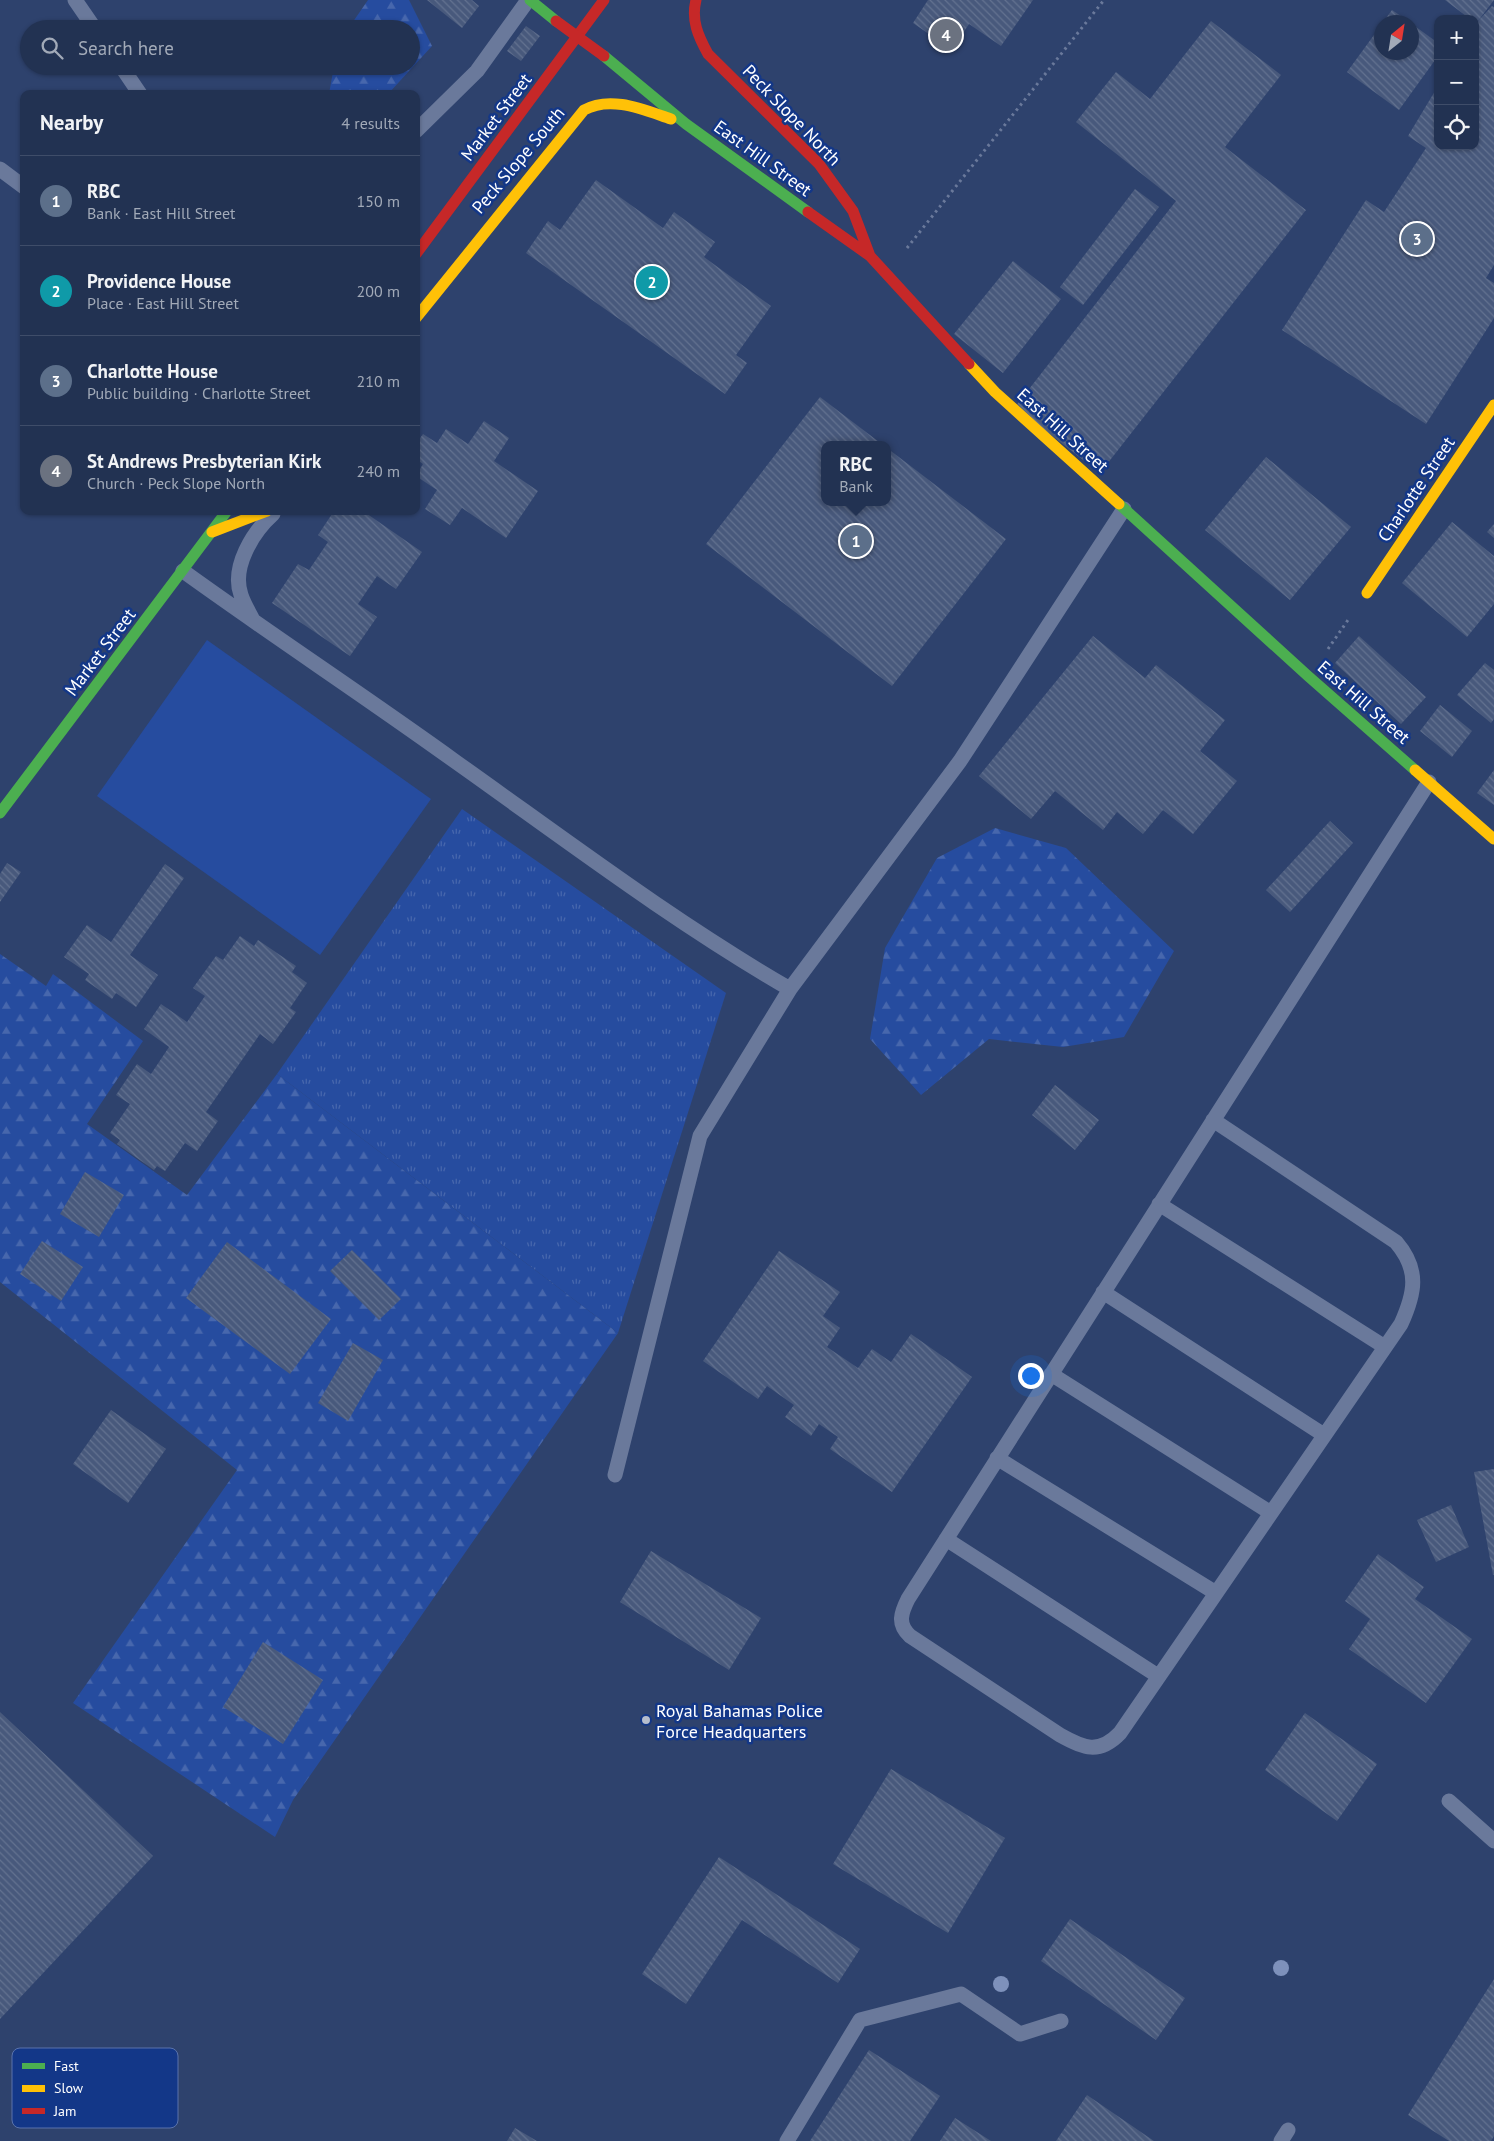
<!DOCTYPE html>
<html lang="en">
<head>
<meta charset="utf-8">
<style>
  :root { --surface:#223252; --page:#2a3a59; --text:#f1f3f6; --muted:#a2aab8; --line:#3f4d69; --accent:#90b9f0 }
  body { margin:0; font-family:"PT Sans",sans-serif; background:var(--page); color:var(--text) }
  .controls { position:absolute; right:15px; top:15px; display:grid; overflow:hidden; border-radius:10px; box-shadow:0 1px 4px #0004 }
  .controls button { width:45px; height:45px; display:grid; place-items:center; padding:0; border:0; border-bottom:1px solid var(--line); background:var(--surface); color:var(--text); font:25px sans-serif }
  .compass { position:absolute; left:1374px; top:15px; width:45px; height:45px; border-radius:50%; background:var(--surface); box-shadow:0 1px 4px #0004; rotate:30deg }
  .you { position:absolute; left:1030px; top:1375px; width:18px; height:18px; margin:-12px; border:4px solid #fff; border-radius:50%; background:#1a73e8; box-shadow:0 0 0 8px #1a73e833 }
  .badge { display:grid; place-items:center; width:32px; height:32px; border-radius:50%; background:var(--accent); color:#fff; font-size:16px; font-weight:700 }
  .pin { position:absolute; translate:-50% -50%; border:2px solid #fff; box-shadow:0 1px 5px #0006 }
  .popup { position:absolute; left:821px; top:441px; width:70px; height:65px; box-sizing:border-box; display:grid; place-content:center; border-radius:10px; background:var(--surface); filter:drop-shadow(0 1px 4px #0005); font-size:16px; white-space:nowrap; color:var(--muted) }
  .popup b { font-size:19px; color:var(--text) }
  .popup::after { content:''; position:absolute; left:50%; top:100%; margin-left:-10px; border:10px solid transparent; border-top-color:var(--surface) }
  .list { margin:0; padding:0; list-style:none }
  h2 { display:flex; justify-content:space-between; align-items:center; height:65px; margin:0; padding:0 20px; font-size:21px }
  h2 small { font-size:16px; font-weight:400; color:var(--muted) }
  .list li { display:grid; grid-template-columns:32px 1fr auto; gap:15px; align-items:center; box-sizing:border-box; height:90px; padding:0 20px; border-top:1px solid var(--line) }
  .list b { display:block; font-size:19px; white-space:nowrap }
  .list p { margin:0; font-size:16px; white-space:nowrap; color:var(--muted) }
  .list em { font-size:16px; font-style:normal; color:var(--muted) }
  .icon { flex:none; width:28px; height:28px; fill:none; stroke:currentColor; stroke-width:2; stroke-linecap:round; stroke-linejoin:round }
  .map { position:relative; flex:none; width:1494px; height:2141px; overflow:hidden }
  .search { position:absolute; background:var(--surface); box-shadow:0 1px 4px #0004; left:20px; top:20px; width:400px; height:55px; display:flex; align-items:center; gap:12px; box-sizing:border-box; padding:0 18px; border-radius:28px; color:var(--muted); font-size:19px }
  .panel { position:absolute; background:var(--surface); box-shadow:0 1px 4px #0004; left:20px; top:90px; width:400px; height:425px; border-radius:10px }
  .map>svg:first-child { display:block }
  .grass { fill:url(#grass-tufts) }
  .forest { fill:url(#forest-firs) }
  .pitch { fill:#264c9f }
  .building { fill:url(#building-back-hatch) }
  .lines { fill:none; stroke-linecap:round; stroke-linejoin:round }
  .path { stroke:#6a799b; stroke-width:3; stroke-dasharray:2.5 4; stroke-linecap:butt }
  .lane { stroke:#6a799b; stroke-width:15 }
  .fast { stroke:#4caf50; stroke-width:11 }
  .slow { stroke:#ffc107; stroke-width:11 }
  .jam { stroke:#c62828; stroke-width:11 }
  .jam-bridge { stroke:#c62828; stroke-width:11 }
  .tree { fill:#7e91bb }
  .poi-dot { fill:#b6bdcc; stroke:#133788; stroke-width:2 }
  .labels { text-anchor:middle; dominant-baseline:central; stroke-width:5; stroke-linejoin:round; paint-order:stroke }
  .street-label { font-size:18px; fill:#fff; stroke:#133788 }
  .poi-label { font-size:18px; fill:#fff; stroke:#133788; text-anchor:start }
  .key { fill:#133788; stroke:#5a73ac; stroke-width:1 }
  .key-label { font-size:14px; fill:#fff }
</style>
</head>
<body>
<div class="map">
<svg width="1494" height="2141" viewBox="0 0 1494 2141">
  <defs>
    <pattern id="grass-tufts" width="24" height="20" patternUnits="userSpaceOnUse" patternTransform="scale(1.25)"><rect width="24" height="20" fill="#264c9f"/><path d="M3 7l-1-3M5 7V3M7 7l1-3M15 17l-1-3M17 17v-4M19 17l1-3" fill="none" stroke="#4767ad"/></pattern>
    <pattern id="forest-firs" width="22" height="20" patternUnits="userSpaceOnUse" patternTransform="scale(1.25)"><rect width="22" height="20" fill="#264c9f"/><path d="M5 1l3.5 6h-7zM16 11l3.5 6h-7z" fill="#4767ad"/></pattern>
    <pattern id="building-back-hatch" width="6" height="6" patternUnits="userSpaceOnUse" patternTransform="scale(1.25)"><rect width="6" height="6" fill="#48597c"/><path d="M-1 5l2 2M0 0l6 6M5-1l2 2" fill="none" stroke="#637290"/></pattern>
  </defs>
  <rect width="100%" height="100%" fill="#2e426d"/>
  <path class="grass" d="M462,809L726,993L618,1333L277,1074Z"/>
  <path class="forest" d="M368,0H409L432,46L388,94H329L334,66H411V29H348Z
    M995,828L1066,848L1174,951L1124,1037L1063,1047L989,1039L921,1095L870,1039L885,948L937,858Z
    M0,954L46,986L53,974L143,1041L87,1124L187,1195L277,1074L618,1333L293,1800L275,1837L73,1703L237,1470L0,1282Z"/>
  <path class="pitch" d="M207,640L431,799L320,955L97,796Z"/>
  <path class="building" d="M427,0H472L479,6L462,28Z
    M928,0H1033L1001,46L969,24L952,50L913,23Z
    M1445,0H1494L1478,21L1492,6L1494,7V265L1486,278L1494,283V318L1426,424L1282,330L1366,200L1384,212L1426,148L1408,136L1438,86V146H1475L1476,23L1475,19H1470Z
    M1392,10L1410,22H1383Z
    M1211,21L1281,75L1225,147L1306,210L1100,473L1015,407L1176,201L1076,122L1116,72L1150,99Z
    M1382,24V52H1412V24L1438,43V56L1399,110L1347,72Z
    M526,26L540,36L521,61L507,51Z
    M596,180L663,228L674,212L715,242L704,257L771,306L736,355L747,363L725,394L526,253L548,221L560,230Z
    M1135,189L1159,207L1083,305L1060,287Z
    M1013,261L1061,299L1003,373L954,334Z
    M820,397L883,445H825V502H887V448L1006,539L892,686L706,544Z
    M484,421L509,438L494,461L538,491L506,538L462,508L450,525L425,509L437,490L416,476L423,464L416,459V444L423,434L437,443L446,429L468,444Z
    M1266,457L1351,527L1290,600L1205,530Z
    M334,511H363L422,552L396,589L377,576L358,604L377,617L350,656L272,603L298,564L309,570L328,542L318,535Z
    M1452,522L1494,556V604L1467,637L1402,583Z
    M1494,524V538L1487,532Z
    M1093,636L1145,678L1156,665L1225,720L1200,751L1237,781L1193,834L1163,810L1143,834L1117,812L1103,830L1055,791L1031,819L979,776Z
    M1359,636L1426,697L1401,724L1335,663Z
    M1485,663L1494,670V719L1491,723L1457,695Z
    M1440,705L1472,731L1452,757L1420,731Z
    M1494,770V805L1477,793Z
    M1330,821L1353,843L1290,912L1266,890Z
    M7,863L21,872L0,902V874Z
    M165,864L184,878L130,955L158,975L136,1007L116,993L112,999L85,980L89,974L64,957L87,925L111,942Z
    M240,936L254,946L258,940L296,966L292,972L307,983L290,1008L296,1012L273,1044L260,1034L206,1112L218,1121L197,1151L185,1143L165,1171L157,1166L154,1170L117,1144L120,1140L110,1133L130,1104L116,1095L137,1064L151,1074L169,1047L144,1029L161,1004L187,1022L205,996L193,988L216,956L223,960Z
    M1055,1085L1099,1120L1075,1150L1032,1115Z
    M85,1172L124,1195L99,1237L60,1214Z
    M42,1241L83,1267L61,1301L20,1274Z
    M227,1242L331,1319L290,1374L186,1298Z
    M352,1250L401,1299L379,1320L330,1271Z
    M779,1251L840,1292L823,1316L840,1328L827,1347L858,1368L872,1349L891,1362L911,1334L972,1377L892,1492L830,1449L838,1437L819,1424L811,1436L785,1417L794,1405L767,1386L758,1399L703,1361Z
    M353,1343L383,1360L348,1421L318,1403Z
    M111,1410L166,1449L128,1503L73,1464Z
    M1494,1469V1575H1493L1474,1472Z
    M1451,1505L1469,1547L1436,1562L1417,1520Z
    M651,1551L761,1618L729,1670L620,1602Z
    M1378,1554L1424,1587L1415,1599L1472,1639L1426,1703L1349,1649L1370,1619L1345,1601Z
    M263,1642L323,1680L283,1744L223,1707Z
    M0,1712L153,1856L0,2019Z
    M1305,1713L1377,1764L1337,1821L1265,1770Z
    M891,1769L1005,1838L948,1933L833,1864Z
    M719,1857L860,1949L838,1983L742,1920L686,2004L642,1974Z
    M1070,1919L1185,1998L1156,2040L1041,1961Z
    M1494,1979V2136L1491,2141H1449L1408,2115Z
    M869,2050L940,2096L910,2141H810Z
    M1087,2095L1154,2141H1056Z
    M955,2118L991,2141H940Z
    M515,2128L537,2141H507Z"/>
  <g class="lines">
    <path class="path" d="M907,248L1104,0
      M1328,649L1348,620"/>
    <path class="lane" d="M75,0L95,29
      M121,66L140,94
      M416,131L477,71L528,0
      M0,169L24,187
      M183,571C273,636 366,697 456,762C566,840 674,922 790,989L960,761L1124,509
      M253,620C249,612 244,604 241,595C231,567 253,532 273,514
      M1213,1120L1396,1242C1420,1270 1415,1293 1401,1324L1120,1733C1099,1755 1083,1748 1060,1735L910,1636C897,1624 901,1613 908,1599L1429,782
      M1159,1204L1385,1347
      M1103,1292L1324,1435
      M1051,1374L1271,1513
      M997,1458L1216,1593
      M615,1475L700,1136L790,989
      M946,1539L1158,1676
      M1449,1801L1494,1841
      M787,2141L860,2020L961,1994L1020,2034L1061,2021
      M1281,2141L1288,2130"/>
    <path class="fast" d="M530,0L556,21
      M604,56L686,124L808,212
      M1119,504L1308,676L1415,770
      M0,813L227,511"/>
    <path class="slow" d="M416,318L584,110C611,95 644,110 671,119
      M969,364L995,392L1119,504
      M212,532L267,511
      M1367,593L1494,405
      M1415,770L1494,839"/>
    <path class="jam" d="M696,0C691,20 698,36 708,54L819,164L853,211L870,256
      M808,212L870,256L969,364
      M416,254L604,0"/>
    <path class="jam-bridge" d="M556,21L604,56"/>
  </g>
  <g class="tree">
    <circle cx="1281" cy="1968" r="8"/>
    <circle cx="1001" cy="1984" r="8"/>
  </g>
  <circle class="poi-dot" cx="646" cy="1720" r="5"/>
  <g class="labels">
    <g class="street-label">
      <text transform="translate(792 115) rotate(46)">Peck Slope North</text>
      <text transform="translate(496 117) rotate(-53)">Market Street</text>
      <text transform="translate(763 158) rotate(36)">East Hill Street</text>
      <text transform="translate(518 160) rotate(-50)">Peck Slope South</text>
      <text transform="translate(1063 430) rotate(42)">East Hill Street</text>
      <text transform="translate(1416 489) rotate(-56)">Charlotte Street</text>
      <text transform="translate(100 652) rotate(-53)">Market Street</text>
      <text transform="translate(1364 702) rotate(41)">East Hill Street</text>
    </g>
    <g class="poi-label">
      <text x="656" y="1710">Royal Bahamas Police<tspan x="656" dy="21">Force Headquarters</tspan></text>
    </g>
  </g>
  <rect x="12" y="2048" width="166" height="80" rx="8" class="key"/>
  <rect x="22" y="2063" width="23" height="6" fill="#4caf50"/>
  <rect x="22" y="2085" width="23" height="7" fill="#ffc107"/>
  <rect x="22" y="2108" width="23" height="6" fill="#c62828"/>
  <g class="key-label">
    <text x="54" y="2071">Fast</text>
    <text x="54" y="2093">Slow</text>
    <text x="54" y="2116">Jam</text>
  </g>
</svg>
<div class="controls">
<button>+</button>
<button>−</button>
<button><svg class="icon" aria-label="locate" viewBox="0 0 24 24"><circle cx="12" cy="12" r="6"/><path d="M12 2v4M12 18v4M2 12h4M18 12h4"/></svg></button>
</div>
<svg class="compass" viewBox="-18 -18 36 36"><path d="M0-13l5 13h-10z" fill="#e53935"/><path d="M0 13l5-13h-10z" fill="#a2aab8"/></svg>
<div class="you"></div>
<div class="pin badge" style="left:856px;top:541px;background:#5c6f8a">1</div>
<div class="popup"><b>RBC</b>Bank</div>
<div class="pin badge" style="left:652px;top:282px;background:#0f9aa8">2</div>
<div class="pin badge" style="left:1417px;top:239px;background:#5c6f8a">3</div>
<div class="pin badge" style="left:946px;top:35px;background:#6b7280">4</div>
<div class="search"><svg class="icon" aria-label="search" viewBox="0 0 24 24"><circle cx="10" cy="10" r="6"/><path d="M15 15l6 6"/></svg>Search here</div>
<section class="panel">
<h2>Nearby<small>4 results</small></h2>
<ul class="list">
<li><span class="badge" style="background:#5c6f8a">1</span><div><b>RBC</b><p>Bank · East Hill Street</p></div><em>150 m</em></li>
<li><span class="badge" style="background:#0f9aa8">2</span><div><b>Providence House</b><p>Place · East Hill Street</p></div><em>200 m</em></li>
<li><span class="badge" style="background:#5c6f8a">3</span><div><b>Charlotte House</b><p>Public building · Charlotte Street</p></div><em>210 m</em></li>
<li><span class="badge" style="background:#6b7280">4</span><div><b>St Andrews Presbyterian Kirk</b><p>Church · Peck Slope North</p></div><em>240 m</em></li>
</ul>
</section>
</div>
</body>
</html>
